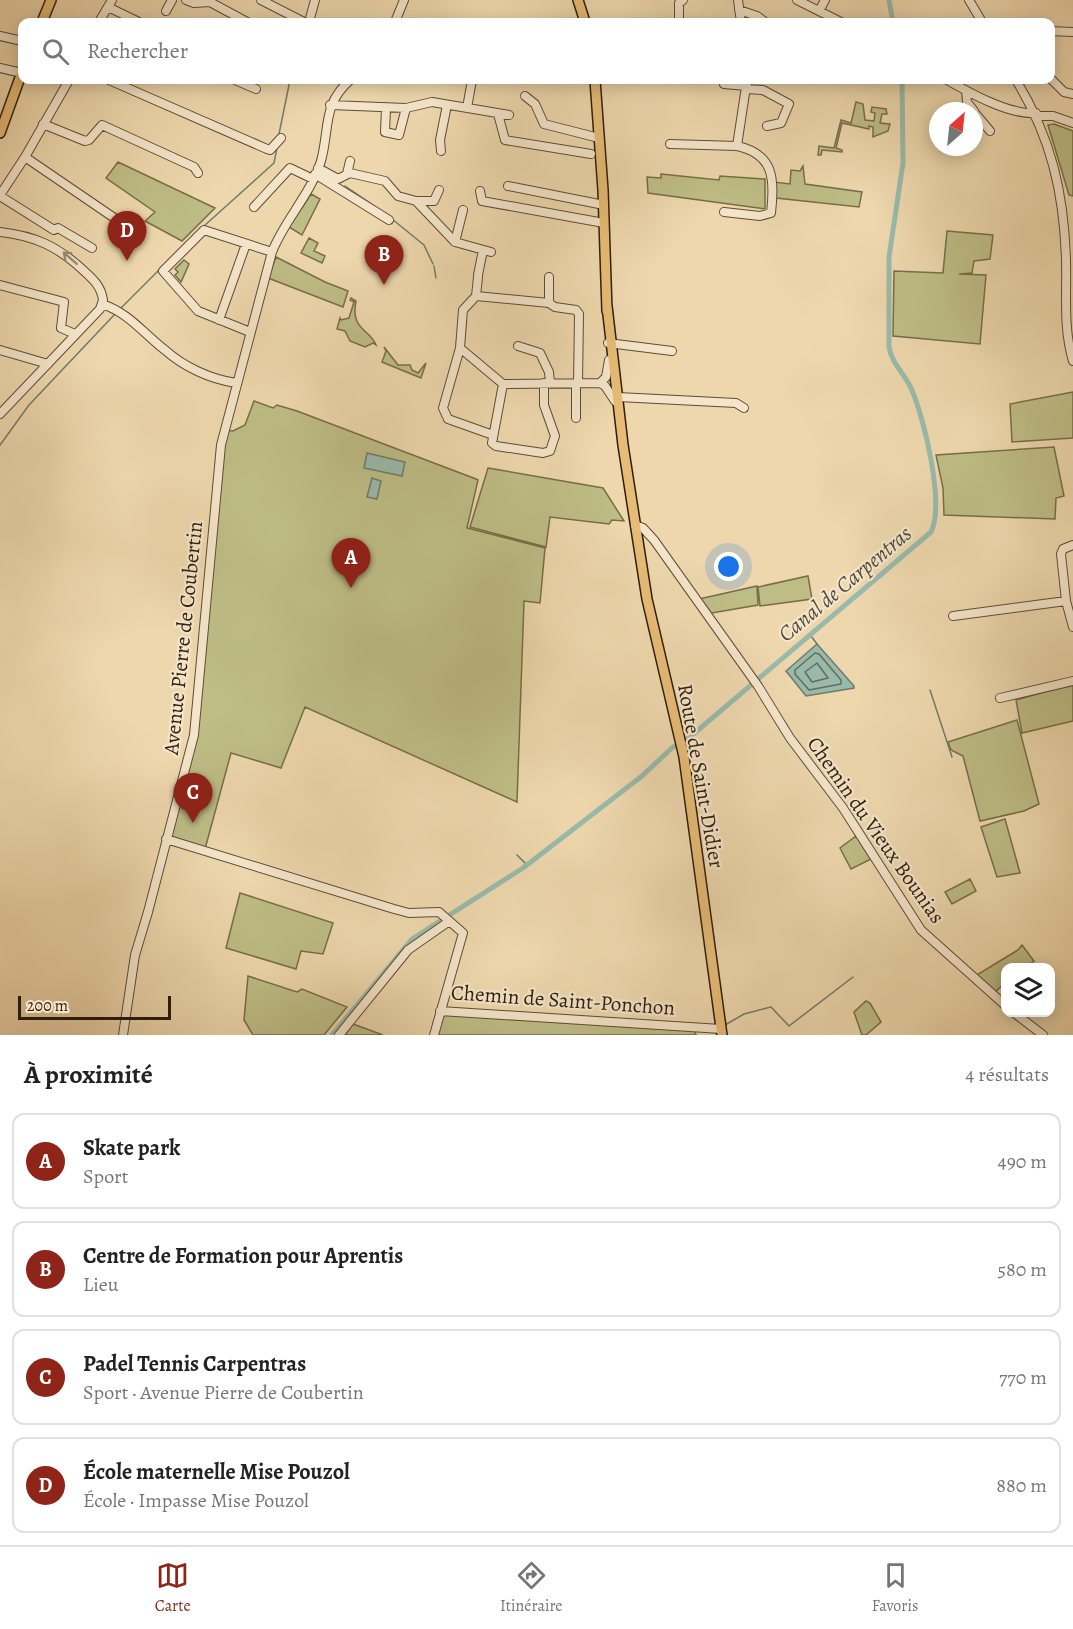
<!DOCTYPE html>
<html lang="fr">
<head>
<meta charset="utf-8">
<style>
  :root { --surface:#fff; --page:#f6f6f6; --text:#222; --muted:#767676; --line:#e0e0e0; --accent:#8f2418 }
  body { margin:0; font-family:Alegreya,serif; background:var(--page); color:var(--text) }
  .controls { position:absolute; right:18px; bottom:18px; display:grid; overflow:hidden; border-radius:12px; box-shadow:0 3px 15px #0003 }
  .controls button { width:54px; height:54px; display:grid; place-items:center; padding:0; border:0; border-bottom:2px solid var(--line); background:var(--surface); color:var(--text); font:30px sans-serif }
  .compass { position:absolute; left:929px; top:102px; width:54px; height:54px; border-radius:50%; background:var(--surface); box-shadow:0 3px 15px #0003; rotate:27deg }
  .scale { position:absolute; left:18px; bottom:15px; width:153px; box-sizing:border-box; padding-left:6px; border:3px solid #2e1e0b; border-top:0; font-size:16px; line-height:21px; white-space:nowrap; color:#2e1e0b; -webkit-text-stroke:4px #f4e5ca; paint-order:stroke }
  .you { position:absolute; left:729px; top:567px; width:21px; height:21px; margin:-15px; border:4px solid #fff; border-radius:50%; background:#1a73e8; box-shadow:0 0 0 9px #1a73e833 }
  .badge { display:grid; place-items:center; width:39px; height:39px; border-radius:50%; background:var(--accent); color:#fff; font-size:20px; font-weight:700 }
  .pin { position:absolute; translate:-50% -50px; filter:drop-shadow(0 2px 3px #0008) }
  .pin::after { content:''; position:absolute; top:32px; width:21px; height:18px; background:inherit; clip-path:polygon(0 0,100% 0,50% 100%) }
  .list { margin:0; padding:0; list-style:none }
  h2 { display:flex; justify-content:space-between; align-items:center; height:78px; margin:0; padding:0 24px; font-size:26px }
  h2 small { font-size:20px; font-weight:400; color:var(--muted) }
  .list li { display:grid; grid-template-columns:39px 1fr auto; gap:18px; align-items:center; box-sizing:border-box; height:96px; margin:0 12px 12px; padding:0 12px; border:2px solid var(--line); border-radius:12px }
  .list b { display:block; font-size:22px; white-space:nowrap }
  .list p { margin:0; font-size:20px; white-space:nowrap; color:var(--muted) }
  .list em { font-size:20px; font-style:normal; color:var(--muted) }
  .icon { flex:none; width:33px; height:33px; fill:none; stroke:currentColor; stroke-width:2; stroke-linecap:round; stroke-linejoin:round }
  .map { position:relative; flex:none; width:1073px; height:1035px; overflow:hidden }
  .search { position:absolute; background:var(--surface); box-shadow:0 3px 15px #0003; left:18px; right:18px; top:18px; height:66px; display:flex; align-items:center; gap:15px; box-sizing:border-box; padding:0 21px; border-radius:12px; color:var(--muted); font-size:22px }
  .sheet { height:510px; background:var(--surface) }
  nav { display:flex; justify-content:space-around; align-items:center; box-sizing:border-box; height:84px; border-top:2px solid var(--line); background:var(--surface); font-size:16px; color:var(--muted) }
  nav a { display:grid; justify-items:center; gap:3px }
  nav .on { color:var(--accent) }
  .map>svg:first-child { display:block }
  .green { fill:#bebd86; stroke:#766e48; stroke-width:1.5 }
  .water { fill:#99baab; stroke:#6e7c6b; stroke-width:1.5 }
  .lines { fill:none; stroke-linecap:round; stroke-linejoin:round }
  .shore { stroke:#646c5b; stroke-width:1.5 }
  .stream { stroke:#6e7c6b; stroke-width:1.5 }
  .canal { stroke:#99baab; stroke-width:5 }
  .minor-casing { stroke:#5e4c34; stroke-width:10 }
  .major-casing { stroke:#2e1e0b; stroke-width:12 }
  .minor { stroke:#f4e5ca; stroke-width:8 }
  .major { stroke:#e7bc76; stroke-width:9 }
  .oneway { stroke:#9b8b74 }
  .labels { text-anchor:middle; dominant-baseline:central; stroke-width:4.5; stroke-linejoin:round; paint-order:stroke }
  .street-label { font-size:21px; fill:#2e1e0b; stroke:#f4e5ca }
  .water-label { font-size:22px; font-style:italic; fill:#4e4d3b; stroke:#f4e5ca }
</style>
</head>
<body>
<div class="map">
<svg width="1073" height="1035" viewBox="0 0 1073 1035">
  <rect width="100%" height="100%" fill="#eed7ad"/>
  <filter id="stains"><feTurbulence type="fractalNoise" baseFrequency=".00333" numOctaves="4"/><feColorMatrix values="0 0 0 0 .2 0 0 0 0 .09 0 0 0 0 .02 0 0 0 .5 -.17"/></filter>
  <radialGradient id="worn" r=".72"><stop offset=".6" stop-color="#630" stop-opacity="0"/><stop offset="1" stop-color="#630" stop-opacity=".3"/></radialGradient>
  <path class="green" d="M856,102L863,104L865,120L874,121L875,113L871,112L872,107L886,109L887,114H882L880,123L890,124L888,131L873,137V127L869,126V129L842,123L836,148L842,150V152L822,150L821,155H818L819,146L834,148L841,120L851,123Z
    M1054,124L1073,131V196L1069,195L1048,125Z
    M118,162L215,208L182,241L145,221L155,212L106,178Z
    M803,166L805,184L862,192L859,207L776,198L774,182L790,184L791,170L800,171Z
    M661,174L719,180L720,176L765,179V209L648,193L647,177L661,178Z
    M311,194L320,199L302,235L289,227Z
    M947,231L993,235L990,259L974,261L972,273L959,274L986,275L980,344L893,336L894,271L943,273Z
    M309,238L318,243L314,251L325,256L322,263L301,253Z
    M276,257L325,282L348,291L343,307L268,278Z
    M184,260L189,264L181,282L175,275L178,272L175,269Z
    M351,298L356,301C350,330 370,329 376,345L373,343L365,347L350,341L345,331L337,329L340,318L341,320L349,318L354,302L350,300Z
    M384,347L398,365H410L412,370L418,373L426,363L421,378L382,362L386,351Z
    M1073,392V438L1012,442L1010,404Z
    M254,401L273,408L277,405L297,411L476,479L478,480L467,528L545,548L540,603L524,601L517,802L305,707L281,768L231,753L205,849L170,838L188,771L225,430L233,431L245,425Z
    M1054,447L1064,496L1056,498L1055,519L944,515L943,488L936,455Z
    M488,468L603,488L624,521L612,520L609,524L550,517L546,547L470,527Z
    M808,576L812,599L760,606L758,587Z
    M757,586L758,605L706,614L699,599Z
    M1073,684V721L1022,733L1016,700Z
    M1017,720L1039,804L1024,811L980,821L963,756L951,750L948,742Z
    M1005,819L1020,873L997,877L981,827Z
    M856,836L871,859L851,869L840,848Z
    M970,879L976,891L952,904L945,892Z
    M240,893L333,923L323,954L301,951L296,969L226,948Z
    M1022,945L1034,961L1026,967L1006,968L1005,983L994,993L975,976L1018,950Z
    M248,976L297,992L302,989L347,1007L324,1035H253L244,1020Z
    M866,1001L870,1003L881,1022L866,1035H862L854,1012Z
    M444,1015L693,1027L696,1035H437Z
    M353,1024L383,1035H345Z"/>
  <path class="water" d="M367,453L405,462L402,476L364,468Z
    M372,478L381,481L377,499L367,497Z
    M817,644L854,686V688L806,696L786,671Z"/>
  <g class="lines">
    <path class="shore" d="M815,653L819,654L841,680V684L809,690L795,674V670Z
      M817,663L828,678L812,682L805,672Z"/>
    <path class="stream" d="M279,134L290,80
      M345,186L376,207
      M392,219L424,245L433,264
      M204,226L274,163L277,148
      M434,266L436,278
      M121,308L160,269
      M0,445L29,405L115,314
      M811,636L817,644
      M930,690L952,757
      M517,855L526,864
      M725,1025L744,1014L771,1007L789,1026L853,977"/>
    <path class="canal" d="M889,0L893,22
      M332,1035L412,939L523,868L642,776L673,747L684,742L931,532C945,504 924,417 911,388C904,373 892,364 889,347V257L903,163L902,80"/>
    <g class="minor-casing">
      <path id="minor" d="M186,0L194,3L210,2L247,22
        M261,0L304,22
        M738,0L741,22
        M797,0L841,22
        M969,0L982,22
        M108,7L139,22
        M739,10L757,16L765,22
        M166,11L172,0
        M819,11L825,0
        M99,22L112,0
        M309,22L315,0
        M395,22L404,0
        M679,22V3L683,0
        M1050,31L1073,32
        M0,36L22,41
        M0,68L22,73
        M1050,78L1064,92L1073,94
        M109,80L267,149L270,150L281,138
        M235,80L256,89
        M724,80V84L747,86
        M947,80C970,93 1009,115 1036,113
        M1016,80C1051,137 1064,193 1066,260C1067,295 1063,328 1073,361
        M746,89L763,90L789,104L781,123L767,126
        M966,91L967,102L974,111
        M525,96L535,104L544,124L599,138
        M330,105L406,108L432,102L509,115
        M386,108L385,132L399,135L406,108
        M467,108L472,80
        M974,112L990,131
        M498,114L505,140L591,154
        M1038,116H1053L1073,123
        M43,124L85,141L89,140L102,125L194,167L198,173
        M670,144L737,146
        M441,151L440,140L447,105
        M25,157L129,228
        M318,168L338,179L350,173L385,181L398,196L416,201L455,242L491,252
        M315,174L389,220
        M347,174L350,161
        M508,186L604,205
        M480,191L482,201L604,223
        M0,195L25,157L69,80
        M0,196L54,230L58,228L92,248
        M416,201H434L439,190
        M254,207L290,168L313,179
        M724,212L760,216L771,213C775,179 774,154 737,146L747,80
        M0,232C35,236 57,246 83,270C93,279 101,286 103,300L100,309L0,414
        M455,242L463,210
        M478,275L483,250
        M0,285L64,302L61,328L75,334
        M476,296L478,277
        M549,303V277
        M102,304C129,313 143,333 165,350C184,367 210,379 236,383
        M219,320L246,244
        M250,332L198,311L163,271L204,230L272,252
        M608,343L672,351
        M518,346L540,353L549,372L550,383
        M460,348L503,384L600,383L606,377L609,360
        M0,350L48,364
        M600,383L605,386L615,401
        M503,384L492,443L496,446L543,453L550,451L555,436L544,405V383
        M618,397L736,403L744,408
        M576,418V383
        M493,435L448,419L443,408L460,348L463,310L476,296L549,303L555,307L576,310L579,314L578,383
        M635,525L643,528L654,540L758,686L790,738L843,808L921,930L1006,1006
        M1073,545L1063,549L1061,554L1066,601L1073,627
        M953,616L1066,601
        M1000,698L1073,681
        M166,839L394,909L409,913L439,912L463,933L434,1035
        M440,1011L721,1029
        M1013,1012L1043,1035
        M123,1035L135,955L148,912L194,735L221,445L272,252C284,221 312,192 321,161C330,128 322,105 350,80
        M339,1035L408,950L448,922"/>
    </g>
    <g class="major-casing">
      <path id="major" d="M578,0L585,22
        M42,22L51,0
        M595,80L603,190L607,311
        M0,133L22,72
        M607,306L623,445L647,599L684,757L722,1035"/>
    </g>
    <use href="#minor" class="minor"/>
    <use href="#major" class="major"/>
  </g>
  <defs><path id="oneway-shaft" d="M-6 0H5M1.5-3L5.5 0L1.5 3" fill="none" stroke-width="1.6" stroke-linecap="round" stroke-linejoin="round" transform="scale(1.5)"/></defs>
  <use class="oneway" href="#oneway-shaft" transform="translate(70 258) rotate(-139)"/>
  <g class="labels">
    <g class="street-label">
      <text transform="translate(183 638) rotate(-84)">Avenue Pierre de Coubertin</text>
      <text transform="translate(701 776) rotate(80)">Route de Saint-Didier</text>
      <text transform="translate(876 830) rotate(55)">Chemin du Vieux Bounias</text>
      <text transform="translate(563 1000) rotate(4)">Chemin de Saint-Ponchon</text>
    </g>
    <g class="water-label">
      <text transform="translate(845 584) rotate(-40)">Canal de Carpentras</text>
    </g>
  </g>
  <rect width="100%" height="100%" filter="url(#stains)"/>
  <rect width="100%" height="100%" fill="url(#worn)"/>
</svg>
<div class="controls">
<button><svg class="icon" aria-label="layers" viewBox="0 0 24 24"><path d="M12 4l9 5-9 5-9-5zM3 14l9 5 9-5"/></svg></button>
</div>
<svg class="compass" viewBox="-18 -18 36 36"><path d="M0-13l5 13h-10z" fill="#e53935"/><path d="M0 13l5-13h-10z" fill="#767676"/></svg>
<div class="scale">200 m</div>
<div class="you"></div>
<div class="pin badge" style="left:351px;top:588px">A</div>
<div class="pin badge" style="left:384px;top:285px">B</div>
<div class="pin badge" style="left:193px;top:823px">C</div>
<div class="pin badge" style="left:127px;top:261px">D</div>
<div class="search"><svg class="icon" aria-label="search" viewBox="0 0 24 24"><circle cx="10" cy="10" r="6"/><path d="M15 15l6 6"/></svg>Rechercher</div>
</div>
<section class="sheet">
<h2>À proximité<small>4 résultats</small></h2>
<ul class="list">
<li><span class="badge">A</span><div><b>Skate park</b><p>Sport</p></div><em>490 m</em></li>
<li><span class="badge">B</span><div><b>Centre de Formation pour Aprentis</b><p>Lieu</p></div><em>580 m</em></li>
<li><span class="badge">C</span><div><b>Padel Tennis Carpentras</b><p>Sport · Avenue Pierre de Coubertin</p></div><em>770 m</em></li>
<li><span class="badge">D</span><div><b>École maternelle Mise Pouzol</b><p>École · Impasse Mise Pouzol</p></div><em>880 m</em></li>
</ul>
</section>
<nav>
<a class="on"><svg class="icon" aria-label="map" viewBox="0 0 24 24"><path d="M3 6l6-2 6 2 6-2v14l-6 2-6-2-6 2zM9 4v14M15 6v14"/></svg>Carte</a>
<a><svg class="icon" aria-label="directions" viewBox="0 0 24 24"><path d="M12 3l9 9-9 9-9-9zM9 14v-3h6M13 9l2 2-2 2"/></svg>Itinéraire</a>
<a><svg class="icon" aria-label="saved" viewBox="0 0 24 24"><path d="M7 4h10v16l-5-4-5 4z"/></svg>Favoris</a>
</nav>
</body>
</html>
